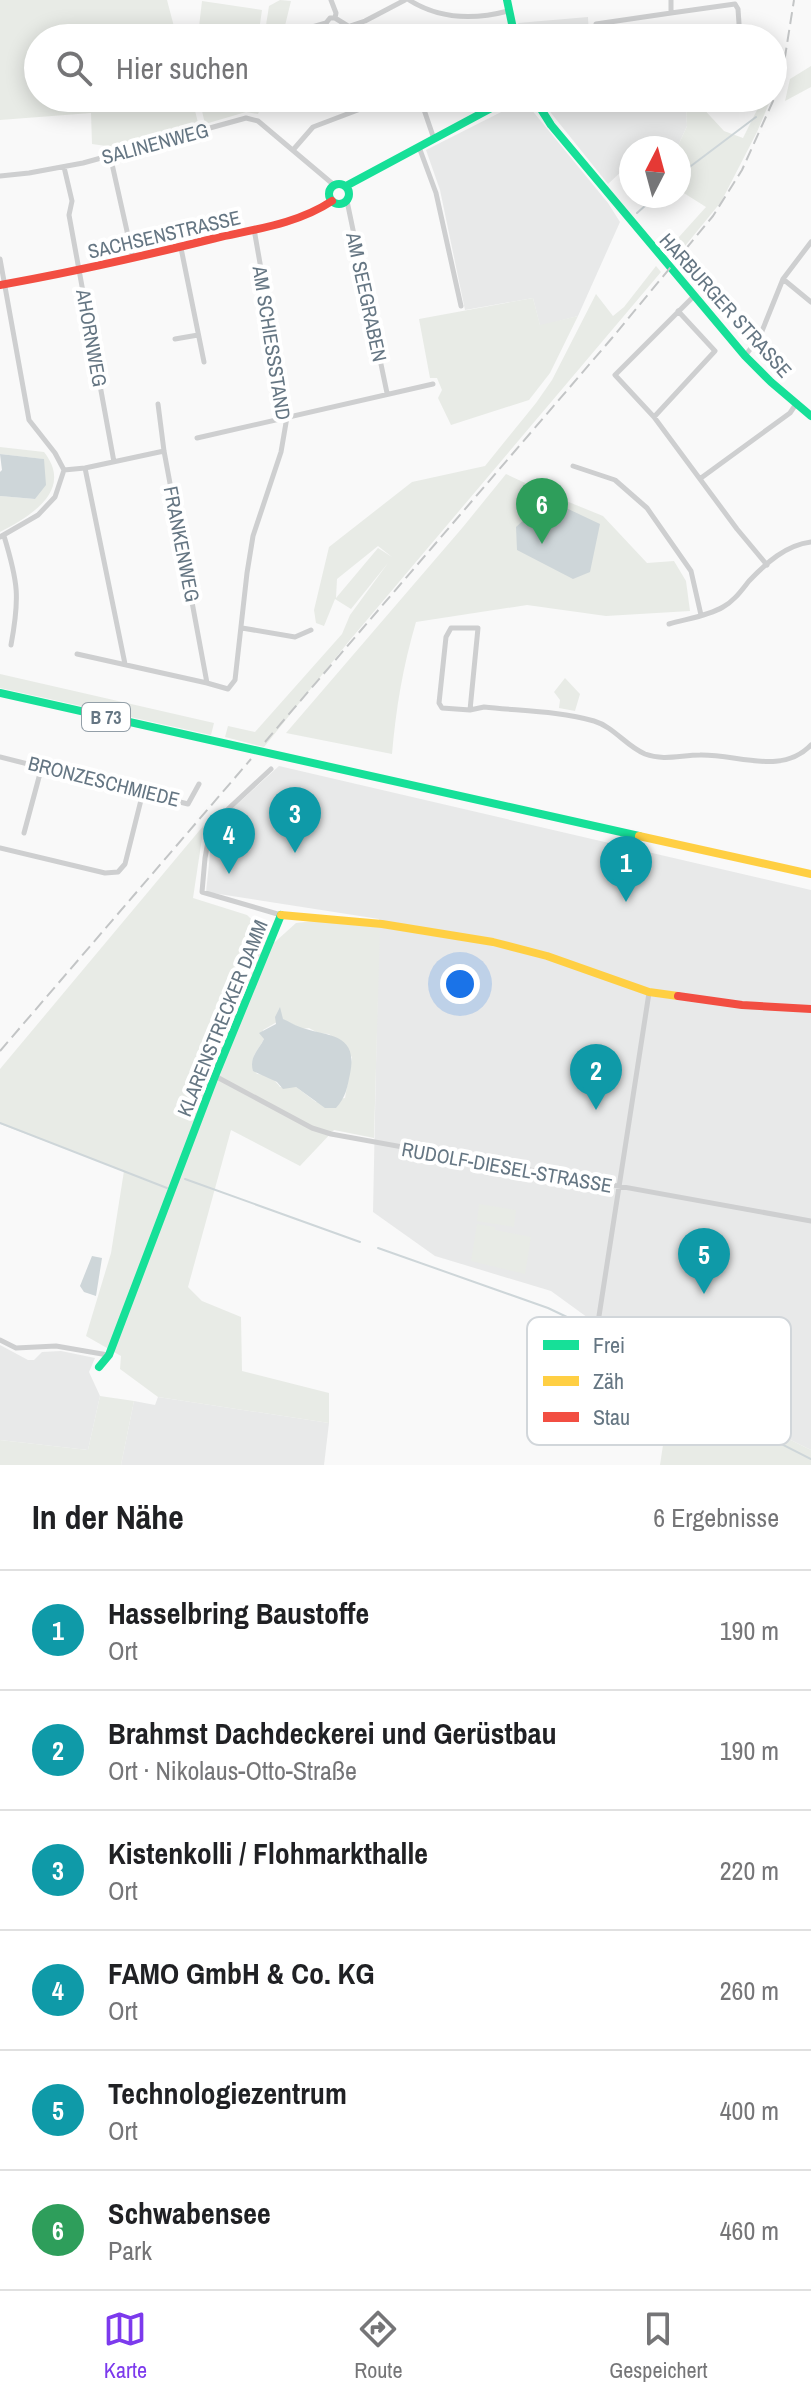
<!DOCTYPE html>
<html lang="de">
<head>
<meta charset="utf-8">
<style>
  :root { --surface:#fff; --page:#f2f2f2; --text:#202124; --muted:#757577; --line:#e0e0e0; --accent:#7c3aed }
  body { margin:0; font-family:"Archivo Narrow",sans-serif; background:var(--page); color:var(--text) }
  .compass { position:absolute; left:619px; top:136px; width:72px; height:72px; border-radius:50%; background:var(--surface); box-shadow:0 4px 20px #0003; rotate:6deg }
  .you { position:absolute; left:460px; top:984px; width:28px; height:28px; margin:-20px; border:6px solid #fff; border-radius:50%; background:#1a73e8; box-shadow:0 0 0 12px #1a73e833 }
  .badge { display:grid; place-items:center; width:52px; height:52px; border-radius:50%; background:var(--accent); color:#fff; font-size:26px; font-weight:700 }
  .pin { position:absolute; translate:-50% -66px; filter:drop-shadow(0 2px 4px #0008) }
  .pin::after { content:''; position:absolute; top:42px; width:28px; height:24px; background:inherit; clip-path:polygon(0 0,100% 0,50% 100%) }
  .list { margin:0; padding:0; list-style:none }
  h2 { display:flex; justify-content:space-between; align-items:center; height:104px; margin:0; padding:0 32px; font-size:34px }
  h2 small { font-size:26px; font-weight:400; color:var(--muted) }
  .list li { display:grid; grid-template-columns:52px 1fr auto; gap:24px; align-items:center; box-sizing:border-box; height:120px; padding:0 32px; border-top:2px solid var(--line) }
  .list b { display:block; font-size:30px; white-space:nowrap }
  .list p { margin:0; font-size:26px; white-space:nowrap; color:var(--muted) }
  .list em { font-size:26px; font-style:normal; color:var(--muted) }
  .icon { flex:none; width:44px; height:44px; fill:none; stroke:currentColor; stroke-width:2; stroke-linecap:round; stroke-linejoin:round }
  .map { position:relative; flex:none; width:811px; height:1465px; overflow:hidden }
  .search { position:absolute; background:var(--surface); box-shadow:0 4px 20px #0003; left:24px; right:24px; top:24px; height:88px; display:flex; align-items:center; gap:20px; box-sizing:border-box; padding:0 28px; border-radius:44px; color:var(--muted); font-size:30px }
  .sheet { height:824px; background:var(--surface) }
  nav { display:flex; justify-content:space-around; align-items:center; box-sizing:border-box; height:112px; border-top:2px solid var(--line); background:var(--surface); font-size:22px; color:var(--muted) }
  nav a { display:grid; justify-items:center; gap:4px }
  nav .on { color:var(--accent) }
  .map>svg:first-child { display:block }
  .built { fill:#e8e9e9 }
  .green { fill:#e8ebe6; fill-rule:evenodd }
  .water { fill:#ced6d9 }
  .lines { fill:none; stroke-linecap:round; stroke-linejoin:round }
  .stream { stroke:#ced6d9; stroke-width:2 }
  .street { stroke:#cecfd0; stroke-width:5 }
  .fast { stroke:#16e098; stroke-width:8 }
  .slow { stroke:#ffcf43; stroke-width:8 }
  .jam { stroke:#f24e42; stroke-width:8 }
  .rail { stroke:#c3c5c6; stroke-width:2; stroke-dasharray:12 6; stroke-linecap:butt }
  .labels { text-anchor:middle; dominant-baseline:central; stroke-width:8; stroke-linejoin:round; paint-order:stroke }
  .shield { fill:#fff; stroke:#939fa8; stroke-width:2 }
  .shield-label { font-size:18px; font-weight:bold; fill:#657683 }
  .street-label { font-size:20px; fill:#657683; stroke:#fff }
  .key { fill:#fff; stroke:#d1d6da; stroke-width:2 }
  .key-label { font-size:22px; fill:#657683 }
</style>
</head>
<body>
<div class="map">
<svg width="811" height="1465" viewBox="0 0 811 1465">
  <rect width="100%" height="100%" fill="#f9f9f9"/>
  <path class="built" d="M588,17L589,38H521L518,23Z
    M543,98H702L699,104L686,106L687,126L677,148H631V176L624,169L608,184L551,113Z
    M517,104H521L531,109L608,203L620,222L578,316L540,326L533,298L465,310L440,190L426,150Z
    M279,766L811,890V1450L686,1389L551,1291L435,1256L373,1212L379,919L206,892L213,826Z
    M0,1345L28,1360H34L42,1352L61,1351L95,1358L89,1372L100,1396L88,1450L0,1440Z
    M158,1397L329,1423L324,1465H121L134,1401L155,1405Z"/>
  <path class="green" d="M0,0H167L177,38H38V98H192L199,127L108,152L106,146L92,144L91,113L0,120Z
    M280,0L291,1L282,38H264L269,6Z
    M202,1L262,10L258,38H220L198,35Z
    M811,66V87L785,101L790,79Z
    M199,98H265L258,114L246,112L205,124Z
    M763,98L770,101L757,132L721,202L676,257L669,248L706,207L679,190V148H677L687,126L686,106L699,104L724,131L743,138Z
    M656,266L661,272L350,640L264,747L225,737L228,726L255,732L342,634L350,615L388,563L351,609L335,599L324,626L316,623L314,610L329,547L412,482L485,466L536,403L552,380L596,294L613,316L624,307ZM378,546L392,557L378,548L336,598L337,579Z
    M533,298L540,325L578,316L550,373L529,400L451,425L438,398L442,390L437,378H430L419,319Z
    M0,447L44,452C74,490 31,516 0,532V496L35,499L43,459L0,454Z
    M506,474L549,494L603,516L647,563L674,561L686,581L690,611L606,616L527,605L416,622C403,666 396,708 392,754L286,733L463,527Z
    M0,674L214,723L211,735L0,688Z
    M565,678L580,694L575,711L559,708L560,700L554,692Z
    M204,825L193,898L247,915L275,942L296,923L323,920L380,926L374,1138L334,1130L300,1166L231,1130L188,1287L202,1301L241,1317L242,1371L329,1393V1423L158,1397L120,1369L121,1356L86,1336L111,1253L124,1171L0,1124V1069ZM282,1019L302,1029L309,1028L318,1033L329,1034L352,1057L345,1098L316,1102L296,1087H280C276,1080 265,1074 257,1074C246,1060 258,1051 264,1039L263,1030Z
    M479,1204L516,1210L514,1227L477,1221Z
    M477,1224L495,1227V1230L531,1237L525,1274L471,1261Z
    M673,1379L686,1389L811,1450V1465H660Z
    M100,1396L134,1401L121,1465H0V1440L88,1450Z"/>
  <path class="water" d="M0,454L44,459L46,485L35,499L0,496V472L2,470Z
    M547,499L600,524L590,572L573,579L517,550L516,527Z
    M280,1007L283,1019C288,1021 294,1025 300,1027C325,1037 359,1031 350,1074C347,1088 346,1097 336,1108H325L296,1087L283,1089L277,1082L253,1071C249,1057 258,1051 264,1039L259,1033L276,1024L275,1017Z
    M92,1256L102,1258L96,1296L84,1292L80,1286Z"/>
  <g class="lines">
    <path class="stream" d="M679,175L756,117
      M637,213L656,196
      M0,1123L167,1188
      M185,1179L360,1242
      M378,1248L548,1308L569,1318L683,1394L811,1459"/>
    <path class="street" d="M331,0L336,13L335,18
      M409,0C439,19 474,20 508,11
      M671,13L735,4L738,9L740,38
      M596,24L671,13V0
      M295,32L326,23
      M329,33L365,21L405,0
      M327,38L329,33L326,23L330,18H335L348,26
      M420,98L434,139
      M419,147L436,193L461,306
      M293,150L313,127L371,105
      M110,155L133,258
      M64,167L72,201L69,215L114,462
      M0,176L29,173L83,163L246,118L258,121L334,185
      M347,201L387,393
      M181,248L204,362
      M0,259L29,420L55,453L64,470
      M783,279L811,302
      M694,296L615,375L654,417L737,529L767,565
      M175,339L198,335
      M745,356L760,336L783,279L811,242
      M158,404L164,451L207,683
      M654,417L715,351L678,311
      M197,438L433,384
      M573,466L615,480L647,508L691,571L701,615
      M85,468L125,664
      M64,470L85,468L164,451
      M701,478L790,413L796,404
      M4,536C18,582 20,597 11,645
      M0,537L38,515L55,497L64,470
      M669,624C686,619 708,616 723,607C734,601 741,591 749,581C766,563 786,545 811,542
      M242,628L295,637L311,630
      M77,654L207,683L228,689L235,680L247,573L253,536L281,452L287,417L254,229
      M470,710L478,628H451L446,637L439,703L442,708L470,710L484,707C520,711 559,711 594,721C614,727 626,746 645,754C664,761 681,755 700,755C737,754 782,776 811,745
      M0,757L188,804L199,784
      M271,769L211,825L205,858L202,892L281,915
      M24,833L42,766
      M0,848L105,873L118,872L125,864L143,792
      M215,1076L312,1128L331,1134L811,1221
      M599,1316L649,993
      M0,1340L16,1348L56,1346L108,1355"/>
    <path class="fast" d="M507,0L515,38
      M534,98L551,125L745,356L771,382L811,416
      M329 194a10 10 0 1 1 20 0a10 10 0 1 1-20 0Z
      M346,186L510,98
      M0,693L639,836
      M99,1367L109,1355L215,1076L281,915"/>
    <path class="slow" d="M639,836L811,874
      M281,915L382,924L493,942L547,956L649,992L678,996"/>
    <path class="jam" d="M0,285C73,272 144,256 216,238C256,229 297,224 332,201
      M678,996L742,1005L811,1009"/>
    <path class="rail" d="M265,742L612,338L713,216L742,170L773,101L784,63L794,0
      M0,1051L251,759"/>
  </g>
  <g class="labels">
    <rect class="shield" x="82" y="703" width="48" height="28" rx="6"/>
    <g class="shield-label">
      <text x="106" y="717">B 73</text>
    </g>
    <g class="street-label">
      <text transform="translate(155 143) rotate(-15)">SALINENWEG</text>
      <text transform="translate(164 234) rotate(-13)">SACHSENSTRASSE</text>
      <text transform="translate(367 297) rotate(78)">AM SEEGRABEN</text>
      <text transform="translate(726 305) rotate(48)">HARBURGER STRASSE</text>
      <text transform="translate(92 338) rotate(80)">AHORNWEG</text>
      <text transform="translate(272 343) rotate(81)">AM SCHIESSSTAND</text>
      <text transform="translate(182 544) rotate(79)">FRANKENWEG</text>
      <text transform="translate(104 781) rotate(14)">BRONZESCHMIEDE</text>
      <text transform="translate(222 1018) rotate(-68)">KLARENSTRECKER DAMM</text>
      <text transform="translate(507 1167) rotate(10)">RUDOLF-DIESEL-STRASSE</text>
    </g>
  </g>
  <rect x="527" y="1317" width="264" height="128" rx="12" class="key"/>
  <rect x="543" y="1340" width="36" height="10" fill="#16e098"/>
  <rect x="543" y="1376" width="36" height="10" fill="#ffcf43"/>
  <rect x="543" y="1412" width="36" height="10" fill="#f24e42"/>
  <g class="key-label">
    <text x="593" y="1353">Frei</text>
    <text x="593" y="1389">Zäh</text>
    <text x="593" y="1425">Stau</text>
  </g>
</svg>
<svg class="compass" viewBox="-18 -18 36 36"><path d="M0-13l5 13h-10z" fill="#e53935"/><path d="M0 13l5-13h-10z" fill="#757577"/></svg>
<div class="you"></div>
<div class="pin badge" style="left:626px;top:902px;background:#0f9aa8">1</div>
<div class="pin badge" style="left:596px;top:1110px;background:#0f9aa8">2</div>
<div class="pin badge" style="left:295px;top:853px;background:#0f9aa8">3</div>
<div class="pin badge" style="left:229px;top:874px;background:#0f9aa8">4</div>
<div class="pin badge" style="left:704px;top:1294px;background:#0f9aa8">5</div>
<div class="pin badge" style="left:542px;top:544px;background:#2e9e5b">6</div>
<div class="search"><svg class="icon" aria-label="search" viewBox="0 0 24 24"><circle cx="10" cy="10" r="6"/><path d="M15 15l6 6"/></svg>Hier suchen</div>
</div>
<section class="sheet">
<h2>In der Nähe<small>6 Ergebnisse</small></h2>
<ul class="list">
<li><span class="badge" style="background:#0f9aa8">1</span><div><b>Hasselbring Baustoffe</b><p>Ort</p></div><em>190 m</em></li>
<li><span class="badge" style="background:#0f9aa8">2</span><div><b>Brahmst Dachdeckerei und Gerüstbau</b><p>Ort · Nikolaus-Otto-Straße</p></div><em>190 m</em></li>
<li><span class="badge" style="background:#0f9aa8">3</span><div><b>Kistenkolli / Flohmarkthalle</b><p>Ort</p></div><em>220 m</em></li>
<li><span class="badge" style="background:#0f9aa8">4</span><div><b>FAMO GmbH &amp; Co. KG</b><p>Ort</p></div><em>260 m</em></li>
<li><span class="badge" style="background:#0f9aa8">5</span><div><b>Technologiezentrum</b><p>Ort</p></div><em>400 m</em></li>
<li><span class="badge" style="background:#2e9e5b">6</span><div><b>Schwabensee</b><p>Park</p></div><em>460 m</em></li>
</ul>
</section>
<nav>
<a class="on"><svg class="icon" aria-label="map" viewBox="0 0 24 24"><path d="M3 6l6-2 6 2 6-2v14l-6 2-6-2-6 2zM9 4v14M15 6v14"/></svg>Karte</a>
<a><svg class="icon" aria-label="directions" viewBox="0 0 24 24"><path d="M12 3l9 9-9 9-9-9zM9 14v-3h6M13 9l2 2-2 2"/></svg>Route</a>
<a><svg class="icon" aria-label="saved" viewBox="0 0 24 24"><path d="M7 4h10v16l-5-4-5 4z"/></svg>Gespeichert</a>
</nav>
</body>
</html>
